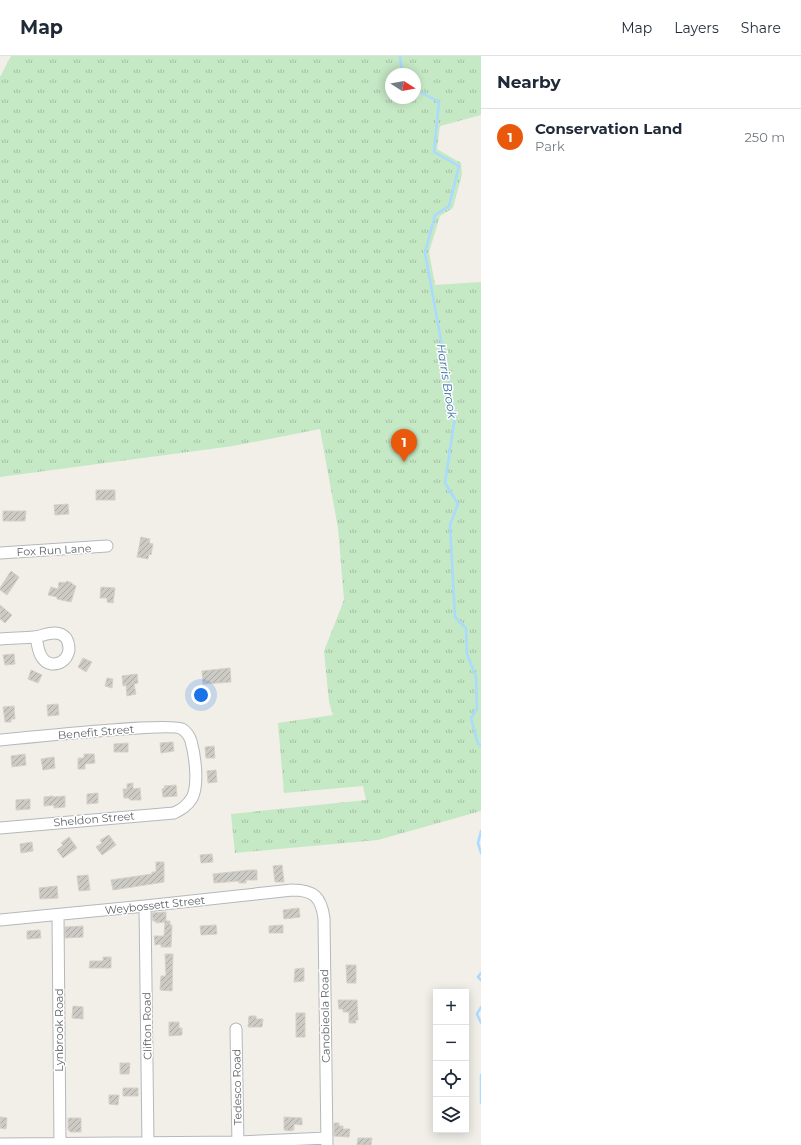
<!DOCTYPE html>
<html lang="en">
<head>
<meta charset="utf-8">
<style>
  :root { --surface:#fff; --page:#f2f2f3; --text:#1f2937; --muted:#747a83; --line:#e0e1e3; --accent:#ea580c }
  body { margin:0; font-family:Montserrat,sans-serif; background:var(--page); color:var(--text) }
  .controls { position:absolute; right:12px; bottom:12px; display:grid; overflow:hidden; border-radius:0px; box-shadow:0 2px 10px #0003 }
  .controls button { width:36px; height:36px; display:grid; place-items:center; padding:0; border:0; border-bottom:1px solid var(--line); background:var(--surface); color:var(--text); font:20px sans-serif }
  .compass { position:absolute; left:385px; top:12px; width:36px; height:36px; border-radius:50%; background:var(--surface); box-shadow:0 2px 10px #0003; rotate:101deg }
  .you { position:absolute; left:201px; top:639px; width:14px; height:14px; margin:-10px; border:3px solid #fff; border-radius:50%; background:#1a73e8; box-shadow:0 0 0 6px #1a73e833 }
  .badge { display:grid; place-items:center; width:26px; height:26px; border-radius:50%; background:var(--accent); color:#fff; font-size:13px; font-weight:700 }
  .pin { position:absolute; translate:-50% -33px; filter:drop-shadow(0 1px 2px #0008) }
  .pin::after { content:''; position:absolute; top:21px; width:14px; height:12px; background:inherit; clip-path:polygon(0 0,100% 0,50% 100%) }
  .list { margin:0; padding:0; list-style:none }
  h2 { display:flex; justify-content:space-between; align-items:center; height:52px; margin:0; padding:0 16px; font-size:17px }
  h2 small { font-size:13px; font-weight:400; color:var(--muted) }
  .list li { display:grid; grid-template-columns:26px 1fr auto; gap:12px; align-items:center; box-sizing:border-box; height:56px; padding:0 16px; border-top:1px solid var(--line) }
  .list b { display:block; font-size:15px; white-space:nowrap }
  .list p { margin:0; font-size:13px; white-space:nowrap; color:var(--muted) }
  .list em { font-size:13px; font-style:normal; color:var(--muted) }
  .icon { flex:none; width:22px; height:22px; fill:none; stroke:currentColor; stroke-width:2; stroke-linecap:round; stroke-linejoin:round }
  .map { position:relative; flex:none; width:481px; height:1089px; overflow:hidden }
  header { display:flex; align-items:center; gap:24px; box-sizing:border-box; height:56px; padding:0 20px; background:var(--surface); border-bottom:1px solid var(--line) }
  header strong { font-size:19px }
  nav { display:flex; gap:22px; margin-inline-start:auto; font-size:14px }
  main { display:flex }
  aside { flex:1; background:var(--surface) }
  .map>svg:first-child { display:block }
  .park { fill:url(#park-tufts); fill-rule:evenodd }
  .lines { fill:none; stroke-linecap:round; stroke-linejoin:round }
  .stream { stroke:#aadaff; stroke-width:2.5 }
  .building { fill:url(#building-hatch); stroke:#d6d1c6 }
  .minor-casing { stroke:#b5b8bc; stroke-width:13 }
  .minor { stroke:#fff; stroke-width:11 }
  .labels { text-anchor:middle; dominant-baseline:central; stroke-width:3; stroke-linejoin:round; paint-order:stroke }
  .street-label { font-size:11px; fill:#5f6368; stroke:#fff }
  .water-label { font-size:12px; font-style:italic; fill:#4174aa; stroke:#fff }
</style>
</head>
<body>
<header>
<strong>Map</strong>
<nav><a>Map</a><a>Layers</a><a>Share</a></nav>
</header>
<main>
<div class="map">
<svg width="481" height="1089" viewBox="0 0 481 1089">
  <defs>
    <pattern id="park-tufts" width="24" height="20" patternUnits="userSpaceOnUse"><rect width="24" height="20" fill="#c5e8c5"/><path d="M3 7l-1-3M5 7V3M7 7l1-3M15 17l-1-3M17 17v-4M19 17l1-3" fill="none" stroke="#a3c0a4"/></pattern>
    <pattern id="building-hatch" width="6" height="6" patternUnits="userSpaceOnUse"><rect width="6" height="6" fill="#cccac5"/><path d="M-1 1l2-2M0 6l6-6M5 7l2-2" fill="none" stroke="#a9a8a4"/></pattern>
  </defs>
  <rect width="100%" height="100%" fill="#f1efe8"/>
  <path class="park" d="M11,0H481V59L440,70L437,93L461,107L462,118L453,152L440,160L429,196L435,229L481,226V755L378,784L235,797L231,758L366,744L363,730L284,737L278,667L333,659L329,646L324,595L344,544L338,472L320,373L233,390L0,421V21ZM391,18H415V42H391Z"/>
  <g class="lines">
    <path class="stream" d="M400,0L402,18
      M415,33L439,46L434,96L459,110L449,150L435,159L425,197L455,361L445,427L458,448L450,469L455,561L466,572L467,598L476,621L477,653L471,662L478,688L481,689
      M481,775L478,787L481,797
      M481,917L478,921L481,924
      M481,951L477,958L481,967
      M481,1019V1047"/>
  </g>
  <path class="building" d="M96,434H115V444H96Z
    M68,448L69,458L55,459L54,449Z
    M3,455H26L25,465H3Z
    M141,481L150,483L149,487L153,488L151,499L149,498L148,503L137,501Z
    M11,515L19,521L7,539L0,534V532Z
    M66,525L72,527V528L76,530L71,546L57,543V541L48,539L51,531L58,533L59,526L63,527V526L66,527Z
    M101,531L115,532L113,547L107,546V542H100Z
    M0,549L12,559L5,567L0,563Z
    M14,598L15,608L5,609L3,599Z
    M83,602L92,606L86,616L78,611Z
    M230,612L231,626L203,628L202,615Z
    M31,614L42,619L38,627L28,623Z
    M137,618L138,627L134,628L136,638L127,640L126,629L123,630L122,620Z
    M107,622L113,623L112,632L105,630Z
    M58,648L59,659L48,660L47,649Z
    M14,650L15,663H11V666H5L3,651Z
    M173,686L174,695L161,697L160,687Z
    M128,687V696H114V688Z
    M214,690L215,702H206L205,691Z
    M25,698L26,709L12,711L11,700Z
    M84,698H94L95,707L85,708V713H78V702H84Z
    M54,701L55,712L43,714L41,703Z
    M216,714L217,726L208,727L207,715Z
    M133,727V733L140,732L141,744H130L129,742H124L123,733H127V728Z
    M176,729L177,740L163,741L162,733L165,732L164,730Z
    M98,737V747L87,748V738Z
    M53,740L54,741L65,740V751L54,752V749L44,750V741Z
    M30,743V753L16,754V744Z
    M109,779L116,789L102,799L96,791L102,787L100,784Z
    M69,781L77,792L63,802L57,794L63,789L61,787Z
    M32,786L33,795L21,797L20,788Z
    M212,798L213,806L201,807L200,799Z
    M156,806H164V826L113,834L111,824L152,818V816H156Z
    M282,809L284,826H275L273,810Z
    M250,814H257V824H246V827H239V825L214,827L213,818Z
    M88,819L90,834L79,835L77,820Z
    M57,830L58,842L40,843L39,832Z
    M299,852L300,861L284,863L283,854Z
    M166,856V865H170V869H172L171,891H161V888L155,889L154,880H164L165,866L156,867V865H153L152,857Z
    M216,869L217,878L201,879L200,870Z
    M283,869V877H269V870Z
    M83,870V881L65,882V871Z
    M40,874L41,882L27,883V875Z
    M165,898H173L172,935L160,934L161,920H166Z
    M103,901H111V912H89L90,905H103Z
    M346,909H356V927H347Z
    M304,912V925L294,926L295,913Z
    M338,944H357L358,964H355L356,967H349V956H343V953H339Z
    M73,950L83,951V963L72,962Z
    M296,957H305V981H296Z
    M249,960H256V963H263L262,971H248Z
    M169,966H179V972H182V979L169,980Z
    M120,1007H130L129,1018H120Z
    M123,1032H138V1040H123Z
    M109,1039H119L118,1049L109,1048Z
    M0,1061L7,1062L6,1073L0,1072Z
    M284,1061L302,1062V1069L294,1068V1074H292V1075L284,1074Z
    M68,1062H81V1076H70V1075L68,1074Z
    M334,1067H339V1070H343V1073H350L349,1081L334,1080Z
    M358,1082H372L371,1089H357Z"/>
  <g class="lines">
    <g class="minor-casing">
      <path id="minor" d="M0,497L107,490
        M0,583C11,582 23,582 34,581C44,580 57,572 66,582C68,585 69,590 69,594C68,599 65,604 61,606C58,608 55,608 52,608C39,606 38,591 36,581
        M0,684C22,682 172,666 182,673C186,675 190,681 191,685C195,699 199,729 192,742C187,750 182,753 174,757L0,772
        M145,850L148,1089
        M58,859L60,1089
        M0,864L145,850L292,834C314,834 321,841 324,862L327,1089
        M236,973L238,1089
        M0,1088L238,1086L327,1082"/>
    </g>
    <use href="#minor" class="minor"/>
  </g>
  <g class="labels">
    <g class="street-label">
      <text transform="translate(54 494) rotate(-3)">Fox Run Lane</text>
      <text transform="translate(96 676) rotate(-5)">Benefit Street</text>
      <text transform="translate(94 763) rotate(-5)">Sheldon Street</text>
      <text transform="translate(155 849) rotate(-6)">Weybossett Street</text>
      <text transform="translate(325 960) rotate(-91)">Canobieola Road</text>
      <text transform="translate(147 970) rotate(-91)">Clifton Road</text>
      <text transform="translate(59 974) rotate(-90)">Lynbrook Road</text>
      <text transform="translate(237 1031) rotate(-91)">Tedesco Road</text>
    </g>
    <g class="water-label">
      <text transform="translate(447 325) rotate(81)">Harris Brook</text>
    </g>
  </g>
</svg>
<div class="controls">
<button>+</button>
<button>−</button>
<button><svg class="icon" aria-label="locate" viewBox="0 0 24 24"><circle cx="12" cy="12" r="6"/><path d="M12 2v4M12 18v4M2 12h4M18 12h4"/></svg></button>
<button><svg class="icon" aria-label="layers" viewBox="0 0 24 24"><path d="M12 4l9 5-9 5-9-5zM3 14l9 5 9-5"/></svg></button>
</div>
<svg class="compass" viewBox="-18 -18 36 36"><path d="M0-13l5 13h-10z" fill="#e53935"/><path d="M0 13l5-13h-10z" fill="#747a83"/></svg>
<div class="you"></div>
<div class="pin badge" style="left:404px;top:406px">1</div>
</div>
<aside>
<h2>Nearby<small></small></h2>
<ul class="list">
<li><span class="badge">1</span><div><b>Conservation Land</b><p>Park</p></div><em>250 m</em></li>
</ul>
</aside>
</main>
</body>
</html>
